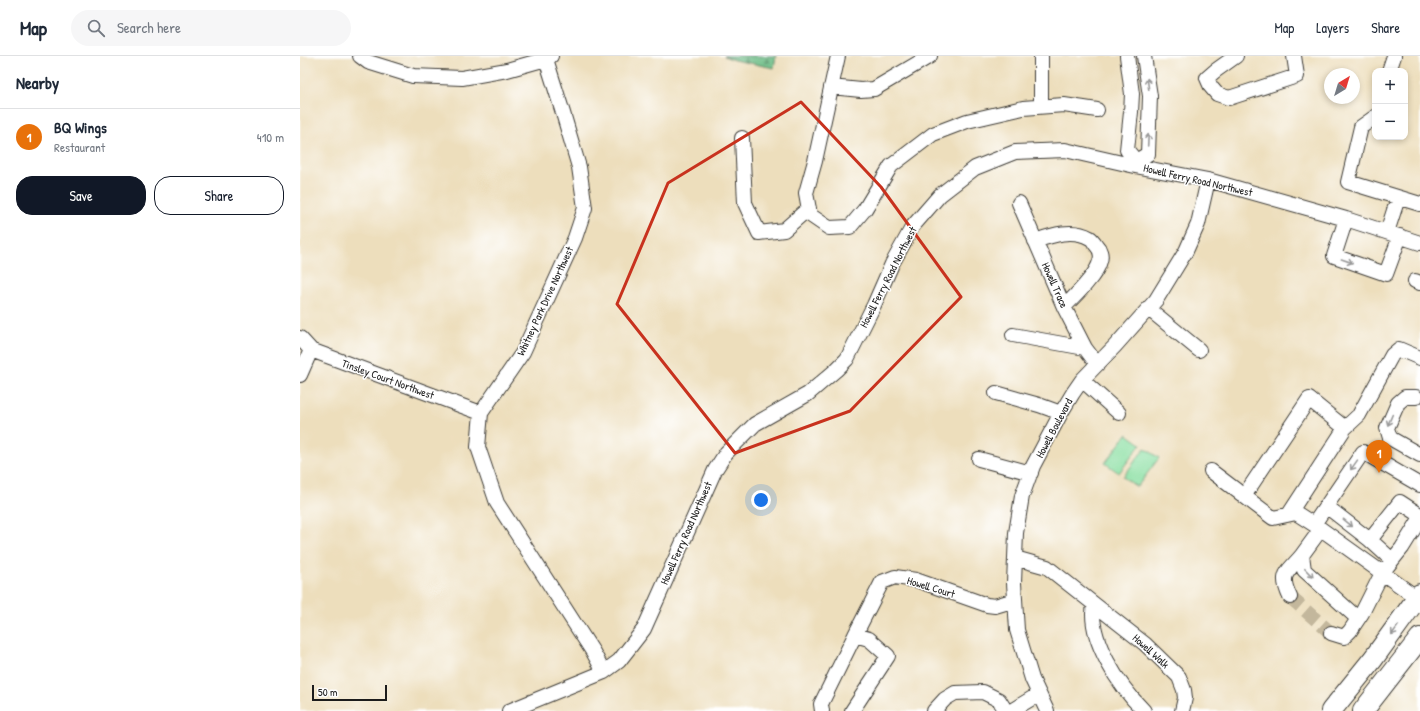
<!DOCTYPE html>
<html lang="en">
<head>
<meta charset="utf-8">
<style>
  :root { --surface:#fff; --page:#f6f6f7; --text:#1f2937; --muted:#747a83; --line:#e0e1e3; --accent:#111827 }
  body { margin:0; font-family:"Patrick Hand",sans-serif; background:var(--page); color:var(--text) }
  .controls { position:absolute; right:12px; top:12px; display:grid; overflow:hidden; border-radius:8px; box-shadow:0 2px 6px #0003 }
  .controls button { width:36px; height:36px; display:grid; place-items:center; padding:0; border:0; border-bottom:1px solid var(--line); background:var(--surface); color:var(--text); font:20px sans-serif }
  .compass { position:absolute; left:1024px; top:12px; width:36px; height:36px; border-radius:50%; background:var(--surface); box-shadow:0 2px 6px #0003; rotate:38deg }
  .scale { position:absolute; left:12px; bottom:10px; width:75px; box-sizing:border-box; padding-left:4px; border:2px solid #1c1c1c; border-top:0; font-size:11px; line-height:14px; white-space:nowrap; color:#1c1c1c; -webkit-text-stroke:3px #fff; paint-order:stroke }
  .you { position:absolute; left:461px; top:444px; width:14px; height:14px; margin:-10px; border:3px solid #fff; border-radius:50%; background:#1a73e8; box-shadow:0 0 0 6px #1a73e833 }
  .badge { display:grid; place-items:center; width:26px; height:26px; border-radius:50%; background:var(--accent); color:#fff; font-size:13px; font-weight:700 }
  .pin { position:absolute; translate:-50% -33px; filter:drop-shadow(0 1px 2px #0008) }
  .pin::after { content:''; position:absolute; top:21px; width:14px; height:12px; background:inherit; clip-path:polygon(0 0,100% 0,50% 100%) }
  .list { margin:0; padding:0; list-style:none }
  h2 { display:flex; justify-content:space-between; align-items:center; height:52px; margin:0; padding:0 16px; font-size:17px }
  h2 small { font-size:13px; font-weight:400; color:var(--muted) }
  .list li { display:grid; grid-template-columns:26px 1fr auto; gap:12px; align-items:center; box-sizing:border-box; height:56px; padding:0 16px; border-top:1px solid var(--line) }
  .list b { display:block; font-size:15px; white-space:nowrap }
  .list p { margin:0; font-size:13px; white-space:nowrap; color:var(--muted) }
  .list em { font-size:13px; font-style:normal; color:var(--muted) }
  .actions { display:flex; gap:8px; padding:12px 16px }
  .actions a { flex:1; padding:9px 0; border:1px solid var(--accent); border-radius:16px; text-align:center; font-size:14px; color:var(--accent) }
  .actions .main { background:var(--accent); color:#fff }
  .icon { flex:none; width:22px; height:22px; fill:none; stroke:currentColor; stroke-width:2; stroke-linecap:round; stroke-linejoin:round }
  .map { position:relative; flex:none; width:1120px; height:655px; overflow:hidden }
  header { display:flex; align-items:center; gap:24px; box-sizing:border-box; height:56px; padding:0 20px; background:var(--surface); border-bottom:1px solid var(--line) }
  header strong { font-size:19px }
  nav { display:flex; gap:22px; margin-inline-start:auto; font-size:14px }
  .search { width:280px; height:36px; background:var(--page); display:flex; align-items:center; gap:10px; box-sizing:border-box; padding:0 14px; border-radius:22px; color:var(--muted); font-size:15px }
  main { display:flex }
  aside { flex:1; background:var(--surface) }
  .map>svg:first-child { display:block }
  .forest { fill:url(#forest-firs); stroke:#466d52 }
  .garden { fill:#8adfa2; stroke:#537e5f }
  .lines { fill:none; stroke-linecap:round; stroke-linejoin:round }
  .minor-tunnel { stroke:#c3b79c; stroke-width:14; stroke-dasharray:14 7; stroke-linecap:butt }
  .minor-casing { stroke:#3b3934; stroke-width:16 }
  .highway-casing { stroke:#3b3934; stroke-width:22 }
  .minor { stroke:#fff; stroke-width:14 }
  .highway { stroke:#fff; stroke-width:20 }
  .oneway { stroke:#999 }
  .marked { fill:none; stroke:#c8321e; stroke-width:3; stroke-linejoin:round }
  .labels { text-anchor:middle; dominant-baseline:central; stroke-width:3; stroke-linejoin:round; paint-order:stroke }
  .street-label { font-size:11px; fill:#1c1c1c; stroke:#fff }
</style>
</head>
<body>
<header>
<strong>Map</strong>
<div class="search"><svg class="icon" aria-label="search" viewBox="0 0 24 24"><circle cx="10" cy="10" r="6"/><path d="M15 15l6 6"/></svg>Search here</div>
<nav><a>Map</a><a>Layers</a><a>Share</a></nav>
</header>
<main>
<aside>
<h2>Nearby<small></small></h2>
<ul class="list">
<li><span class="badge" style="background:#e8710a">1</span><div><b>BQ Wings</b><p>Restaurant</p></div><em>410 m</em></li>
</ul>
<div class="actions"><a class="main">Save</a><a>Share</a></div>
</aside>
<div class="map">
<svg width="1120" height="655" viewBox="0 0 1120 655">
  <defs>
    <pattern id="forest-firs" width="22" height="20" patternUnits="userSpaceOnUse"><rect width="22" height="20" fill="#6fbe88"/><path d="M5 1l3.5 6h-7zM16 11l3.5 6h-7z" fill="#5a9a6e"/></pattern>
  </defs>
  <rect width="100%" height="100%" fill="#fff"/>
  <filter id="ink" filterUnits="userSpaceOnUse"><feTurbulence type="fractalNoise" baseFrequency=".025" numOctaves="2"/><feDisplacementMap in="SourceGraphic" scale="8" xChannelSelector="R" yChannelSelector="G"/><feConvolveMatrix kernelMatrix="1 2 1 2 8 2 1 2 1" color-interpolation-filters="sRGB"/></filter>
  <filter id="wash" filterUnits="userSpaceOnUse"><feTurbulence type="fractalNoise" baseFrequency=".012" numOctaves="4" result="noise"/><feDisplacementMap in="SourceGraphic" scale="16" xChannelSelector="R" yChannelSelector="G"/><feGaussianBlur stdDeviation="0.9" result="paint"/><feColorMatrix in="noise" values="0 0 0 0 0 0 0 0 0 0 0 0 0 0 0 0 0 1.4 0 .05"/><feComposite in="paint" operator="in"/></filter>
  <g filter="url(#wash)">
    <rect width="100%" height="100%" fill="#eddebc"/>
    <path class="forest" d="M424,0H476L474,12L434,4Z"/>
    <path class="garden" d="M827,378L841,388L819,417L805,407Z
      M845,392L859,402L837,431L823,421Z"/>
  </g>
  <g filter="url(#ink)">
    <g class="lines">
      <path class="minor-tunnel" d="M990,541L1031,577"/>
      <g class="minor-casing">
        <path id="minor" d="M60,0L68,6L113,20L162,22L207,14L246,3L251,0
          M538,0L515,105L506,137L510,159L529,172L550,171L565,153L591,110L633,78L667,65L723,52L764,49L797,54
          M827,0L832,38L831,56L827,94L836,105L835,110
          M936,0L915,15L907,22L911,31L917,38L929,42L997,20L994,0
          M246,3L263,57L279,111L285,152L275,182L223,296L181,357L178,391L197,447L293,596L304,616
          M1089,15L1094,0
          M531,31L561,34L574,33L630,0
          M741,51V0
          M1075,61L1061,71L1048,126L1120,148
          M442,82L445,147L459,177L484,174L509,152
          M836,105L848,98L850,40L844,0
          M719,147L764,251L785,292L797,308
          M1046,163L1034,200L1086,218L1100,180
          M1087,176L1098,142
          M735,185C752,179 773,172 790,182C792,183 794,186 796,189C800,193 802,199 800,205C797,219 774,241 764,251
          M1115,225L1120,227
          M849,253L899,294
          M713,279L785,292
          M0,282L11,294L181,357
          M0,319L11,294
          M782,324L819,357
          M696,337L739,349L761,357
          M1116,341H1105L1098,347L1087,372L1090,382L1120,399
          M1045,372L1059,359L1092,299L1099,293L1120,302
          M679,403L731,417
          M911,415L973,462L996,457L1021,473L1120,544
          M944,440L1009,343L1045,372L989,458
          M1026,450L1070,484
          M1014,468L1063,396L1120,429
          M1021,473L1002,499L1004,514L1055,560L1062,557L1082,517L1102,492L1120,463
          M715,502L747,511L794,548
          M1092,504L1070,484L1100,446L1120,459
          M990,541C979,518 987,517 1002,499
          M1031,577L1044,581L1050,575L1062,557
          M555,579L582,526L595,521L616,524L687,549L695,550L715,544
          M209,655L304,616L319,605L344,573L415,414L426,397L455,368L508,338L536,314L547,303L574,249L592,208L613,170L640,139L675,112L715,96L765,94L835,110L908,124L1046,163L1120,187
          M522,655L521,648L555,579L569,583L588,600L552,655
          M634,655L645,643L655,637L683,636L699,644L706,655
          M711,655L739,638
          M747,655L732,623L717,574L714,527L716,477L722,440L733,410L761,357L773,337L782,324L815,290L856,244L886,195L898,168L908,124
          M844,655C820,631 787,583 794,548L845,588L879,621L884,634L885,642L882,655"/>
      </g>
      <g class="highway-casing">
        <path id="highway" d="M1031,655L1073,603L1120,538
          M1063,655L1120,582"/>
      </g>
      <use href="#minor" class="minor"/>
      <use href="#highway" class="highway"/>
    </g>
    <defs><path id="oneway-shaft" d="M-6 0H5M1.5-3L5.5 0L1.5 3" fill="none" stroke-width="1.6" stroke-linecap="round" stroke-linejoin="round"/></defs>
    <g class="oneway">
      <use href="#oneway-shaft" transform="translate(848 28) rotate(-98)"/>
      <use href="#oneway-shaft" transform="translate(848 84) rotate(-87)"/>
      <use href="#oneway-shaft" transform="translate(1047 205) rotate(19)"/>
      <use href="#oneway-shaft" transform="translate(1090 364) rotate(113)"/>
      <use href="#oneway-shaft" transform="translate(1054 409) rotate(125)"/>
      <use href="#oneway-shaft" transform="translate(1048 467) rotate(39)"/>
      <use href="#oneway-shaft" transform="translate(1009 517) rotate(46)"/>
      <use href="#oneway-shaft" transform="translate(1095 574) rotate(126)"/>
    </g>
  </g>
  <path class="marked" d="M501,46L581,131L661,241L550,355L435,397L317,248L368,127Z"/>
  <g class="labels">
    <g class="street-label">
      <text transform="translate(898 124) rotate(13)">Howell Ferry Road Northwest</text>
      <text transform="translate(588 221) rotate(-63)">Howell Ferry Road Northwest</text>
      <text transform="translate(755 229) rotate(66)">Howell Trace</text>
      <text transform="translate(245 245) rotate(-65)">Whitney Park Drive Northwest</text>
      <text transform="translate(88 323) rotate(20)">Tinsley Court Northwest</text>
      <text transform="translate(754 372) rotate(-62)">Howell Boulevard</text>
      <text transform="translate(386 477) rotate(-66)">Howell Ferry Road Northwest</text>
      <text transform="translate(631 531) rotate(17)">Howell Court</text>
      <text transform="translate(851 595) rotate(42)">Howell Walk</text>
    </g>
  </g>
</svg>
<div class="controls">
<button>+</button>
<button>−</button>
</div>
<svg class="compass" viewBox="-18 -18 36 36"><path d="M0-13l5 13h-10z" fill="#e53935"/><path d="M0 13l5-13h-10z" fill="#747a83"/></svg>
<div class="scale">50 m</div>
<div class="you"></div>
<div class="pin badge" style="left:1079px;top:417px;background:#e8710a">1</div>
</div>
</main>
</body>
</html>
